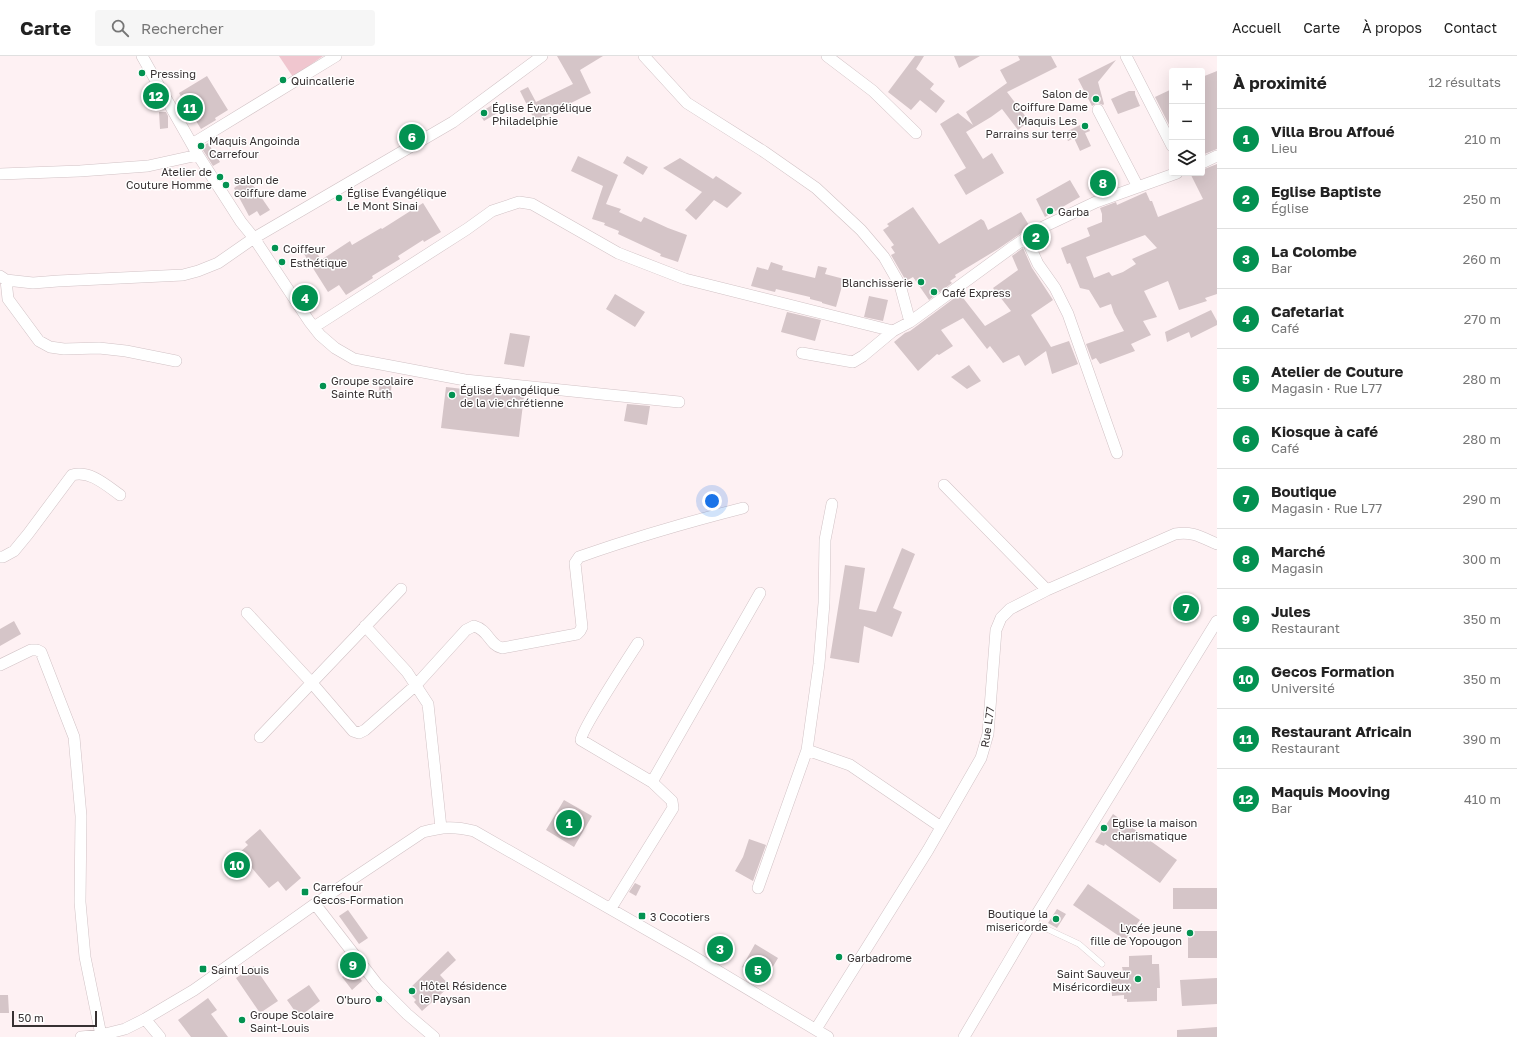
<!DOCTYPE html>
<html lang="fr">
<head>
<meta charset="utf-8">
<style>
  :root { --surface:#fff; --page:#f6f6f6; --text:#222; --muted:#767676; --line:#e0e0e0; --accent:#039251 }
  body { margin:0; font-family:"Golos Text",sans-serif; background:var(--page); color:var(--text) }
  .controls { position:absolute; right:12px; top:12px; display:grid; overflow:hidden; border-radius:4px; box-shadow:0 4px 16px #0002 }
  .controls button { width:36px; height:36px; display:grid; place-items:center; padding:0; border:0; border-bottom:1px solid var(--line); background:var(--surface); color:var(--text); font:20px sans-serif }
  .scale { position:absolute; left:12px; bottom:10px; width:85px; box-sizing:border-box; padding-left:4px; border:2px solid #373132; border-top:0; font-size:11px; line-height:14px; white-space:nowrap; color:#373132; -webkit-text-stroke:3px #fff; paint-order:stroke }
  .you { position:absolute; left:712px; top:445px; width:14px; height:14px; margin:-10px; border:3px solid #fff; border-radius:50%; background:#1a73e8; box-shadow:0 0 0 6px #1a73e833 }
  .badge { display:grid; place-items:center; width:26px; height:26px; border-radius:50%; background:var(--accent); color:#fff; font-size:13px; font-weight:700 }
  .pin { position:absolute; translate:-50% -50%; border:2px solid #fff; box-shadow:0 1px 4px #0006 }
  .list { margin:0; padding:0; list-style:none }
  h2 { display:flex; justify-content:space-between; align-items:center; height:52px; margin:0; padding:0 16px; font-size:17px }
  h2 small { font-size:13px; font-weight:400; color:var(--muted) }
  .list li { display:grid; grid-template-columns:26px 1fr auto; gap:12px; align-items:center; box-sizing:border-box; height:60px; padding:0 16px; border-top:1px solid var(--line) }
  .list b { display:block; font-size:15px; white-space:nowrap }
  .list p { margin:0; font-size:13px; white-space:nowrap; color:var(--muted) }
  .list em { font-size:13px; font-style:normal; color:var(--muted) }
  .icon { flex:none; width:22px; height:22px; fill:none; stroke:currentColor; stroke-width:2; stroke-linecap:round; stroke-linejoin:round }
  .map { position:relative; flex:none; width:1217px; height:981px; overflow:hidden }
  header { display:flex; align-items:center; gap:24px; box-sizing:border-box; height:56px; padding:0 20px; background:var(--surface); border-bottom:1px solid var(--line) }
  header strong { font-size:19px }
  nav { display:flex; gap:22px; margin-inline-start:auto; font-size:14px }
  .search { width:280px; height:36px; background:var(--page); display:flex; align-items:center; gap:10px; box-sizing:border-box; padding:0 14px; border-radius:4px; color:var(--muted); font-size:15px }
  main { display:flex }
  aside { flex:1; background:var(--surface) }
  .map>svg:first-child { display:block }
  .green { fill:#f0c6cf }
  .building { fill:#d5c5c8; fill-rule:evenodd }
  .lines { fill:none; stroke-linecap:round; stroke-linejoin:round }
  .service-casing { stroke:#d1c2c5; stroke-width:6 }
  .minor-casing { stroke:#d1c2c5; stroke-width:12 }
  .service { stroke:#fff; stroke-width:5.5 }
  .minor { stroke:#fff; stroke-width:11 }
  .poi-dot { fill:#039251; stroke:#fff; stroke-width:1.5 }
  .labels { text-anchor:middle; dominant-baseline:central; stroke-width:3; stroke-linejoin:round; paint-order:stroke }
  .poi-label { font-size:11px; fill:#373132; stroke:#fff; text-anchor:start }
  .street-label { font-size:11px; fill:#373132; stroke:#fff }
</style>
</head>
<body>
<header>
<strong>Carte</strong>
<div class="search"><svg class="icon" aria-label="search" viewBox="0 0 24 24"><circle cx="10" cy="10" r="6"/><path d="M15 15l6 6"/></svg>Rechercher</div>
<nav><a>Accueil</a><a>Carte</a><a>À propos</a><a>Contact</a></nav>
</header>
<main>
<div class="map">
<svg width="1217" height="981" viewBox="0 0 1217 981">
  <rect width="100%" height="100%" fill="#fef1f3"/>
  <path class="green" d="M279,0H323L293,21Z"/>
  <path class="building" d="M557,0H603L580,14L591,37L535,65L520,35L528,31L536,46L573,28Z
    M915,0H924L916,13L934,28L930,33L945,45L936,57L920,44L911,54L888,36Z
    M954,0H980L959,12Z
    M1018,0H1051L1057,11L1007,36L1029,65L1018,74L1002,53L991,61L966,76L983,103L992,97L1004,117L966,139L954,119L966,112L940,68L958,57L973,69L966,56L1007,27L1000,14L1020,4Z
    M1116,4L1098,26L1104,48L1103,49L1098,47L1092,50L1078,23Z
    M1217,15V93L1202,99V21Z
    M207,20L228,54L215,62L216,64L201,73L179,37Z
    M1172,33V75L1155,41Z
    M1129,35H1135V38L1140,50L1118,58L1111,43Z
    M494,48L499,56L484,65L479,57Z
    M159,56H166L168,60V72L160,73Z
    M1086,66L1090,75L1085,77L1091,90L1080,95L1074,82L1068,85L1064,77Z
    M208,87L220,106L213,110L201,91Z
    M578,100L618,119L606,148L621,153L619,156L641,166L644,161L668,172L687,179L678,206L660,200L661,198L618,178L619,175L604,169L605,167L592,163L603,130L571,115Z
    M627,100L648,111L643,119L623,107Z
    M680,102L713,123L716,120L742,137L727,152L714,144L696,164L685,154L702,136L663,112Z
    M1217,108V238L1205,242L1207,245L1179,254L1168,225L1144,235L1157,261L1143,265L1151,279L1131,288L1135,295L1100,308L1096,302L1092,304L1086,288L1124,275L1114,257L1111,248L1100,252L1089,234L1080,232L1070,207L1067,208L1061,192L1090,180L1087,172L1102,166V158L1100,152L1116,146L1117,149L1146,136L1150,145H1152L1158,161L1203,143L1190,117H1202V114ZM1145,179L1157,192L1132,203L1136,208L1123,216L1112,220L1109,216L1094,222L1086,201Z
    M248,122L270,154L260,160L257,155L249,160L234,132Z
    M1070,124L1080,141L1045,161L1036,143Z
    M423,147L441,176L424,186L423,184L398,200L400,203L372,220L373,222L346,239L339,229L328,236L304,198L314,192L321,204L350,185L352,189L381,172L382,173Z
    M913,151L939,188L981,163L984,165L988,174L1021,156L1030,171L998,193L955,219L956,221L950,225L952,227L929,244L913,221L906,225L891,199L895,197L891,191L894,189L883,174L889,170L887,168Z
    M1023,192L1032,212L1053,244L1031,259L1051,291L1069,285L1078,308L1052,318L1046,295L1025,310L1019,299L1003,307L990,290L987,293L963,262L941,274L953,290L939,299L937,298L918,315L894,286L905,277L910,275L960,238L985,270L1011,255L993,232L1018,214L1012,200Z
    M771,206L783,210L782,214L815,222L818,210L827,212L825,218L844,223L836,251L822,247V246L810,243V241L776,233L775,236L751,230L757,211L768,214Z
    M615,238L645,256L635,271L606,253Z
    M869,240L888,244L883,265L864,261Z
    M1211,254L1217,265V269L1191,282L1189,276L1167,286L1165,276Z
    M787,256L821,264L815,285L781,276Z
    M510,277L530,280L524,311L504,308Z
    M969,309L981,325L967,333L951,321Z
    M380,324L392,326L390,344L378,342Z
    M446,331L524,340L519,381L441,372Z
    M627,348L650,350L647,369L624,365Z
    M902,492L915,498L893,552L902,556L892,581L864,570L859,607L830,602L845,509L865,512L859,553L876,556Z
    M14,565L21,578L0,590V573Z
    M564,744L592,760L574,791L546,774Z
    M1113,758L1177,804L1160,827L1105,788L1104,790L1095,786Z
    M260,773L301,822L286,835L278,825L269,832L239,797L248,789L245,786Z
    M749,783L766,789L753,825L735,815L743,801Z
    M635,827L641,830L636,840L629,836Z
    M1088,828L1140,864L1125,884L1073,849Z
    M1173,832H1217V853H1173Z
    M1057,853L1066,858L1057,872L1048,867Z
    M348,854L368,882L359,888L339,860Z
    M1188,875H1217V902H1188Z
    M755,888L778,902L765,924L742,911Z
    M448,895L456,904L440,919L450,930L422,955L414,946L416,944L407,935Z
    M1152,899V908H1159L1160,932H1157V945L1127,946V943H1124V939L1112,940L1111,916L1123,915L1122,911H1129V900Z
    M254,910L278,945L260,957L236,922Z
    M352,913L362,925L352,934L342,921Z
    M1217,922V948L1182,950L1180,924Z
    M309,929L320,945L299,961L287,944Z
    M0,939H8L9,957H0Z
    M208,942L217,954L211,958L228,981H191L178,964Z
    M1217,971V981H1177V974Z"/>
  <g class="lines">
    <g class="service-casing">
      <path id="service" d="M1032,866L1079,888L1102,908"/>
    </g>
    <g class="minor-casing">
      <path id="minor" d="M142,0L198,99L241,166L254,182L309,265L320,279L335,292L354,303L465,324L679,346
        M644,0L687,47L763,95L816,132L861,174L884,201L900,229L910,266
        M827,0L873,35L916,77
        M1126,0L1172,90
        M1098,54L1138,131
        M192,88L336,0
        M1202,107L1217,100
        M0,118L80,115L148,110L198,99
        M1026,182L1038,208L1055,232L1068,258L1117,397
        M0,220L6,224L33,227L58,225L183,219L198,215L218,207L254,182L453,66L542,0
        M6,224L8,243L39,285L50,291L64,293L99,292L126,295L176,305
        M314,271L467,173L492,155L519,146L532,148L618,197L685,223L893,275
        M802,297L853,306L863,300L893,275L910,266L1014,190L1041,172L1096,146L1177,117
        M944,429L1047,534
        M0,501H3L14,495L28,478L72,419C90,414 106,429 120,439
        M247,557L311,626L353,675L359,677L365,674L416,629L466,574L474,570C489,574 489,589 502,592L577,578L580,575L582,571L575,507L579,501C633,482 688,466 743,452
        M365,570L407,616L428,648L441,772
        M638,587C629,601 581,674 581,684L652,726
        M0,609L31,594H37L41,596L74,681L81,760L80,846L85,901L101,979
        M260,681L401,533
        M807,694L819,608L824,547L825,484L832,448
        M758,832L807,694L850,709L941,771
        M315,848L377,928L407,958L434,981
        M611,852L673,752L672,745L652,726L760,537
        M145,963L160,981
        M816,973L928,794L981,702L988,678L996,574L1001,562L1010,553L1047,534L1175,478C1192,475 1201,481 1217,488
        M81,981L101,979L125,973L145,963L194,934L315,848L423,776C443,771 453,770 474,775L691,899L828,981
        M964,981L1032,866L1217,565"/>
    </g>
    <use href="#service" class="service"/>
    <use href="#minor" class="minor"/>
  </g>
  <g class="poi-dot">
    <circle cx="142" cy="17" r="4"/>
    <circle cx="283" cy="24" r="4"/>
    <circle cx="1096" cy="43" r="4"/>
    <circle cx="484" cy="57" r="4"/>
    <circle cx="1085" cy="70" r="4"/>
    <circle cx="201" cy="90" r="4"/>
    <circle cx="220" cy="121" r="4"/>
    <circle cx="226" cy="129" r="4"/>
    <circle cx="339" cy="142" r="4"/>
    <circle cx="1050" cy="155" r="4"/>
    <circle cx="275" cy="192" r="4"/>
    <circle cx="282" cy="206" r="4"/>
    <circle cx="921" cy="226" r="4"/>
    <circle cx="934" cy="236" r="4"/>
    <circle cx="323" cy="330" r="4"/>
    <circle cx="452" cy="339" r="4"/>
    <circle cx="1104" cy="772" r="4"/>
    <rect x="301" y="832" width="8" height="8" rx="2"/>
    <rect x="638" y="856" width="8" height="8" rx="2"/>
    <circle cx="1056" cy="863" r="4"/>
    <circle cx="1190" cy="877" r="4"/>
    <circle cx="839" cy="901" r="4"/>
    <rect x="199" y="909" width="8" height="8" rx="2"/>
    <circle cx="1138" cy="923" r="4"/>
    <circle cx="412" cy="935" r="4"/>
    <circle cx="379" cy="943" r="4"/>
    <circle cx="242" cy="964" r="4"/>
  </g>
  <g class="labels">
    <g class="poi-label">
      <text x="150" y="17">Pressing</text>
      <text x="291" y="24">Quincallerie</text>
      <text x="1088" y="37" text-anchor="end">Salon de<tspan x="1088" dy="13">Coiffure Dame</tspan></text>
      <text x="492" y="51">Église Évangélique<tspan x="492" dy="13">Philadelphie</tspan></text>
      <text x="1077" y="64" text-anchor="end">Maquis Les<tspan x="1077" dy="13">Parrains sur terre</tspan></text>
      <text x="209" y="84">Maquis Angoinda<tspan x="209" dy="13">Carrefour</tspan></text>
      <text x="212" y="115" text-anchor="end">Atelier de<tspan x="212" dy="13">Couture Homme</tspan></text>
      <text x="234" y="123">salon de<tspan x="234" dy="13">coiffure dame</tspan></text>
      <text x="347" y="136">Église Évangélique<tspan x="347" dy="13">Le Mont Sinai</tspan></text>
      <text x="1058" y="155">Garba</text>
      <text x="283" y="192">Coiffeur</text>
      <text x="290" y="206">Esthétique</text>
      <text x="913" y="226" text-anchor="end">Blanchisserie</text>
      <text x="942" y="236">Café Express</text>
      <text x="331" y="324">Groupe scolaire<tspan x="331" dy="13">Sainte Ruth</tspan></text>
      <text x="460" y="333">Église Évangélique<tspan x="460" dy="13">de la vie chrétienne</tspan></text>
      <text x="1112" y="766">Eglise la maison<tspan x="1112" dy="13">charismatique</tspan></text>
      <text x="313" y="830">Carrefour<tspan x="313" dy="13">Gecos-Formation</tspan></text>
      <text x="1048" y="857" text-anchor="end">Boutique la<tspan x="1048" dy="13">misericorde</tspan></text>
      <text x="650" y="860">3 Cocotiers</text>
      <text x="1182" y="871" text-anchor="end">Lycée jeune<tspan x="1182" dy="13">fille de Yopougon</tspan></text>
      <text x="847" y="901">Garbadrome</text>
      <text x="211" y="913">Saint Louis</text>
      <text x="1130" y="917" text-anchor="end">Saint Sauveur<tspan x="1130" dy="13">Miséricordieux</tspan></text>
      <text x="420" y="929">Hôtel Résidence<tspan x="420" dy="13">le Paysan</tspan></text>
      <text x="371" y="943" text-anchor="end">O'buro</text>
      <text x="250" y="958">Groupe Scolaire<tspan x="250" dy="13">Saint-Louis</tspan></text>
    </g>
    <g class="street-label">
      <text transform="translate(987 671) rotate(-82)">Rue L77</text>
    </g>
  </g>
</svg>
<div class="controls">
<button>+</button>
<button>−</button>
<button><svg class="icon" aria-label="layers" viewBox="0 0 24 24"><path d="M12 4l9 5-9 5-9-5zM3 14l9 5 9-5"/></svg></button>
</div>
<div class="scale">50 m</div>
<div class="you"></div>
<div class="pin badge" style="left:569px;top:767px">1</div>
<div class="pin badge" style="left:1036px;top:181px">2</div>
<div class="pin badge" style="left:720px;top:893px">3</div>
<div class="pin badge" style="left:305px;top:242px">4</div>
<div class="pin badge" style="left:758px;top:914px">5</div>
<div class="pin badge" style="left:412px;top:81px">6</div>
<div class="pin badge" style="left:1186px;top:552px">7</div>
<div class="pin badge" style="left:1103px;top:127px">8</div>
<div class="pin badge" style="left:353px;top:909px">9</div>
<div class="pin badge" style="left:237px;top:809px">10</div>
<div class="pin badge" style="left:190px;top:52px">11</div>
<div class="pin badge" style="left:156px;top:40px">12</div>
</div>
<aside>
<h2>À proximité<small>12 résultats</small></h2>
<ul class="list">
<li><span class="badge">1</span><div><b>Villa Brou Affoué</b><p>Lieu</p></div><em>210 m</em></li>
<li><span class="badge">2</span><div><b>Eglise Baptiste</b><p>Église</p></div><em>250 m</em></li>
<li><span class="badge">3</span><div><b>La Colombe</b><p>Bar</p></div><em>260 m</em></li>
<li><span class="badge">4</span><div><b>Cafetariat</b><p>Café</p></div><em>270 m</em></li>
<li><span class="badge">5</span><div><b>Atelier de Couture</b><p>Magasin · Rue L77</p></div><em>280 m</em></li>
<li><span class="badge">6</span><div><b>Kiosque à café</b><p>Café</p></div><em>280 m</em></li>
<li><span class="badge">7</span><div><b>Boutique</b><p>Magasin · Rue L77</p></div><em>290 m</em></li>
<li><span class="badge">8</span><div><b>Marché</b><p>Magasin</p></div><em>300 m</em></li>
<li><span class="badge">9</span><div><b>Jules</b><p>Restaurant</p></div><em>350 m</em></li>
<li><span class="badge">10</span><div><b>Gecos Formation</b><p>Université</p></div><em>350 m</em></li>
<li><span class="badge">11</span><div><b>Restaurant Africain</b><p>Restaurant</p></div><em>390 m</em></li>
<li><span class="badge">12</span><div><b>Maquis Mooving</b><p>Bar</p></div><em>410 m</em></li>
</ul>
</aside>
</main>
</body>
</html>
